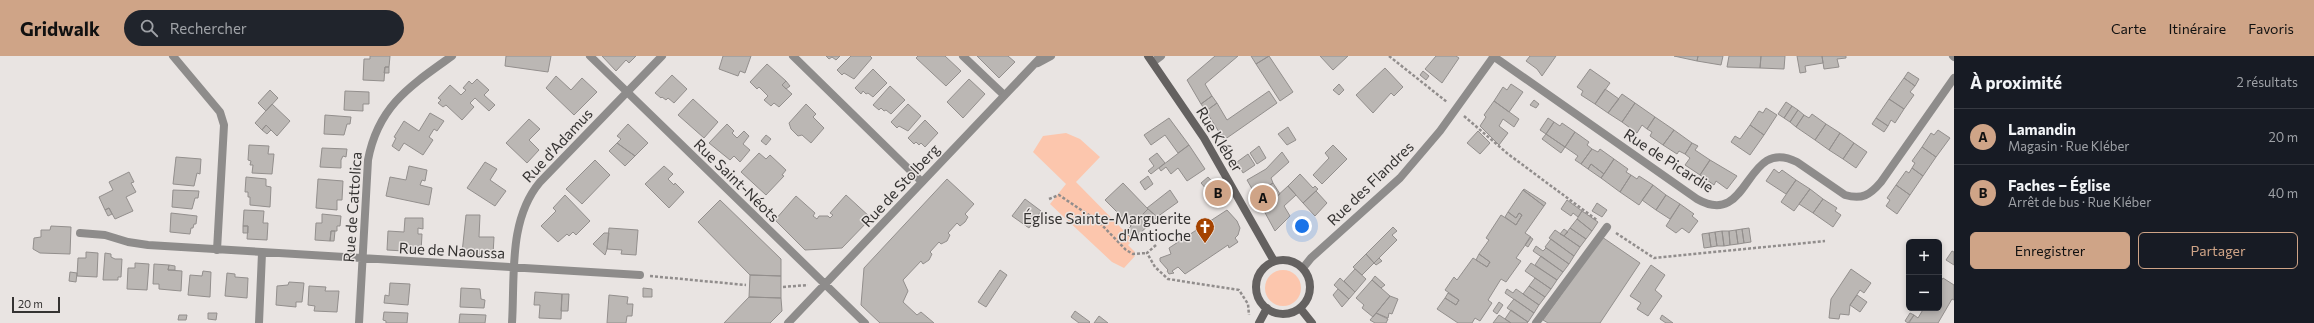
<!DOCTYPE html>
<html lang="fr">
<head>
<meta charset="utf-8">
<style>
  :root { --surface:#171b24; --page:#20242c; --text:#f1f3f6; --muted:#9ea1a6; --line:#363941; --accent:#cfa487 }
  body { margin:0; font-family:Commissioner,sans-serif; background:var(--page); color:var(--text) }
  .controls { position:absolute; right:12px; bottom:12px; display:grid; overflow:hidden; border-radius:6px; box-shadow:0 2px 6px #0003 }
  .controls button { width:36px; height:36px; display:grid; place-items:center; padding:0; border:0; border-bottom:1px solid var(--line); background:var(--surface); color:var(--text); font:20px sans-serif }
  .scale { position:absolute; left:12px; bottom:10px; width:48px; box-sizing:border-box; padding-left:4px; border:2px solid #353332; border-top:0; font-size:11px; line-height:14px; white-space:nowrap; color:#353332; -webkit-text-stroke:3px #e9e4e2; paint-order:stroke }
  .you { position:absolute; left:1302px; top:170px; width:14px; height:14px; margin:-10px; border:3px solid #fff; border-radius:50%; background:#1a73e8; box-shadow:0 0 0 6px #1a73e833 }
  .badge { display:grid; place-items:center; width:26px; height:26px; border-radius:50%; background:var(--accent); color:#111; font-size:13px; font-weight:700 }
  .pin { position:absolute; translate:-50% -50%; border:2px solid #fff; box-shadow:0 1px 4px #0006 }
  .list { margin:0; padding:0; list-style:none }
  h2 { display:flex; justify-content:space-between; align-items:center; height:52px; margin:0; padding:0 16px; font-size:17px }
  h2 small { font-size:13px; font-weight:400; color:var(--muted) }
  .list li { display:grid; grid-template-columns:26px 1fr auto; gap:12px; align-items:center; box-sizing:border-box; height:56px; padding:0 16px; border-top:1px solid var(--line) }
  .list b { display:block; font-size:15px; white-space:nowrap }
  .list p { margin:0; font-size:13px; white-space:nowrap; color:var(--muted) }
  .list em { font-size:13px; font-style:normal; color:var(--muted) }
  .actions { display:flex; gap:8px; padding:12px 16px }
  .actions a { flex:1; padding:9px 0; border:1px solid var(--accent); border-radius:6px; text-align:center; font-size:14px; color:var(--accent) }
  .actions .main { background:var(--accent); color:#111 }
  .icon { flex:none; width:22px; height:22px; fill:none; stroke:currentColor; stroke-width:2; stroke-linecap:round; stroke-linejoin:round }
  .map { position:relative; flex:none; width:1954px; height:267px; overflow:hidden }
  header { display:flex; align-items:center; gap:24px; box-sizing:border-box; height:56px; padding:0 20px; background:var(--accent); color:#111 }
  header strong { font-size:19px }
  nav { display:flex; gap:22px; margin-inline-start:auto; font-size:14px }
  .search { width:280px; height:36px; background:var(--page); display:flex; align-items:center; gap:10px; box-sizing:border-box; padding:0 14px; border-radius:22px; color:var(--muted); font-size:15px }
  main { display:flex }
  aside { flex:1; background:var(--surface) }
  .map>svg:first-child { display:block }
  .green { fill:#fcc6ad }
  .building { fill:#bbb7b4; stroke:#938f8d }
  .lines { fill:none; stroke-linecap:round; stroke-linejoin:round }
  .path { stroke:#918d8c; stroke-width:2.5; stroke-dasharray:3 2; stroke-linecap:butt }
  .lane { stroke:#8e8c8b; stroke-width:8 }
  .street { stroke:#8e8c8b; stroke-width:8 }
  .secondary { stroke:#646160; stroke-width:8 }
  .labels { text-anchor:middle; dominant-baseline:central; stroke-width:3; stroke-linejoin:round; paint-order:stroke }
  .street-label { font-size:15px; fill:#353332; stroke:#e9e4e2 }
  .poi-label { font-size:15px; fill:#353332; stroke:#e9e4e2; text-anchor:end }
</style>
</head>
<body>
<header>
<strong>Gridwalk</strong>
<div class="search"><svg class="icon" aria-label="search" viewBox="0 0 24 24"><circle cx="10" cy="10" r="6"/><path d="M15 15l6 6"/></svg>Rechercher</div>
<nav><a>Carte</a><a>Itinéraire</a><a>Favoris</a></nav>
</header>
<main>
<div class="map">
<svg width="1954" height="267" viewBox="0 0 1954 267">
  <rect width="100%" height="100%" fill="#e9e4e2"/>
  <path class="green" d="M1066,77L1080,83L1100,101L1076,126L1133,184L1128,189L1135,196L1133,198L1135,200L1124,212L1112,206L1050,148L1066,128L1033,96L1043,80Z
    M1265 232a18 18 0 1 1 36 0a18 18 0 1 1-36 0Z"/>
  <path class="building" d="M370,0H390L389,11H385L384,25L363,24L364,3H370Z
    M506,0H551L548,16L505,10Z
    M602,0H636L629,7L626,4L616,15Z
    M723,0H751L745,17L740,15L738,20L719,13Z
    M826,0H840L836,4L832,1L829,3Z
    M851,0H870L872,2L854,23L844,17L842,19L837,14Z
    M918,0H945L961,15L946,30L916,2Z
    M977,0H1008L1015,6L999,22Z
    M1215,0H1238L1205,28L1212,40L1201,48L1187,24Z
    M1251,0H1269L1256,8Z
    M1269,0L1293,36L1280,45L1256,8Z
    M1320,0H1348L1333,14Z
    M1436,0H1456L1459,2L1442,27L1425,13Z
    M1530,0H1556L1542,20L1537,13L1526,5Z
    M1674,0H1698L1697,5Z
    M1698,0H1723L1721,9L1697,5Z
    M1729,0H1761L1760,12L1727,11Z
    M1761,0H1785L1784,13L1760,12Z
    M1797,0H1822L1823,7L1805,10L1806,16L1800,17Z
    M1822,0H1846V2L1837,3L1839,11L1824,13Z
    M767,8L786,25L782,29L792,38L779,51L774,47L771,50L764,44L768,40L759,31L757,33L750,26Z
    M385,11H389V17H384Z
    M1385,12L1403,31L1394,40L1391,37L1373,57L1356,39Z
    M873,13L887,27L873,41L868,37L866,38L863,35L861,38L855,32Z
    M1590,13L1610,27L1595,48L1581,39L1583,35L1577,31Z
    M1423,15L1429,20L1426,24L1420,19Z
    M1908,16L1919,23L1915,30L1904,22Z
    M672,19L687,33L674,47L668,42L666,44L662,41L661,42L655,37Z
    M556,20L571,34L582,22L597,36L574,59L546,32Z
    M1904,22L1915,30L1910,36L1914,39L1904,53L1889,43Z
    M477,23L489,34L484,39L495,49L489,55L475,42L470,47L474,51L462,64L446,49L443,51L438,47L441,44L438,42L450,29L461,39L466,34L463,32L469,25L472,28Z
    M969,23L985,38L963,62L947,46Z
    M786,25L790,30L786,33L782,29Z
    M1339,28L1344,34L1339,39L1333,34Z
    M1511,28L1523,36L1509,56L1494,45L1503,31L1507,34Z
    M890,30L905,44L891,58L886,54L884,55L881,52L879,54L873,49Z
    M1605,33L1619,43L1608,57L1595,48Z
    M270,34L278,42L266,55L258,47Z
    M345,35L369,36V48H363V55L344,54Z
    M1269,35L1277,47L1224,84L1206,55L1217,47L1227,64Z
    M1622,38L1635,47L1622,66L1608,57Z
    M1212,40L1217,47L1206,55L1201,48Z
    M693,43L718,66L704,82L678,59Z
    M1889,43L1904,53L1895,67L1891,64L1888,70L1876,62Z
    M1534,44L1539,48L1536,52L1530,49Z
    M1494,45L1519,63L1514,71L1503,63L1499,70L1508,77L1499,89L1480,70L1486,61L1484,59Z
    M1786,46L1792,50L1784,62L1778,58Z
    M1635,47L1655,61L1647,73L1642,69L1637,77L1622,66Z
    M272,48L290,65L277,80L266,69L262,74L255,67Z
    M806,48L816,58L813,61L824,72L811,87L802,79L798,80L791,73L789,67Z
    M908,48L921,60L908,75L899,70L897,72L891,66Z
    M1792,50L1798,54L1790,66L1784,62Z
    M1766,52L1777,59L1764,79L1750,69L1759,55L1763,57Z
    M1798,54L1804,59L1796,71L1790,66Z
    M430,57L444,65L437,75L434,73L429,81L433,84L423,99L404,87L399,95L392,90L396,82L394,81L404,65L419,75Z
    M1812,58L1826,68L1815,84L1796,71L1804,59L1809,62Z
    M325,59L351,61L350,68H347L344,79L324,78Z
    M1655,61L1674,74L1663,89L1650,80L1652,76L1647,73Z
    M1169,62L1189,89L1178,97L1165,79L1151,89L1144,79Z
    M1548,62L1554,66L1546,78L1540,74Z
    M1876,62L1888,70L1884,76L1872,68Z
    M529,63L540,73L529,84L539,94L527,107L506,87Z
    M925,64L938,77L925,91L921,87L919,89L916,86L914,88L908,82Z
    M1554,66L1560,70L1562,67L1575,76L1565,91L1546,78Z
    M628,68L648,87L635,100L617,87L621,83L617,80Z
    M727,68L734,75L732,77L737,82L744,75L749,80L743,88L750,94L740,106L734,100L730,104L709,87Z
    M1826,68L1840,77L1829,94L1815,84Z
    M266,69L271,74L267,78L262,74Z
    M1750,69L1764,79L1750,99L1731,86L1735,80L1740,83Z
    M1288,71L1296,84L1287,89L1278,78Z
    M1674,74L1692,87L1685,98L1679,95L1677,98L1663,89Z
    M1938,74L1950,82L1936,101L1922,91L1931,77L1934,79Z
    M1478,75L1490,87L1480,98L1467,87Z
    M1575,76L1589,86L1587,89L1592,93L1581,108L1575,104L1578,100L1565,91Z
    M1840,77L1854,87L1843,103L1829,94Z
    M1546,78L1565,91L1561,97L1542,83Z
    M766,79L771,83L766,89L761,85Z
    M617,87L635,100L625,110L609,95Z
    M1692,87L1698,90L1695,94L1710,104L1700,119L1685,109L1690,102L1685,98Z
    M1854,87L1867,96L1856,112L1843,103Z
    M249,89L269,90L268,98H274L272,118L252,117L253,109H250L251,105L248,104Z
    M1189,89L1205,113L1187,125L1178,112L1171,118L1166,111L1161,115L1159,112Z
    M1333,89L1347,103L1322,128L1313,119L1329,102L1325,97Z
    M1259,90L1266,102L1257,108L1250,97Z
    M1922,91L1936,101L1923,120L1912,112L1915,107L1912,105Z
    M322,92L347,93L346,101L343,100L341,104V112L320,111Z
    M1592,93L1598,96L1600,93L1614,103L1604,118L1591,108L1588,113L1581,108Z
    M1282,96L1289,106L1271,122L1273,127L1255,138L1247,124L1266,113Z
    M759,97L766,103L770,99L786,114L782,119L784,120L766,139L741,116Z
    M1157,97L1165,107L1151,118L1148,115L1154,110L1149,103Z
    M1248,98L1255,109L1243,117L1237,106Z
    M176,101L201,103L200,118L197,117L194,130L173,128Z
    M1614,103L1628,113L1626,116L1631,119L1620,136L1601,122Z
    M595,104L610,119L582,148L566,133Z
    M1710,104L1737,120L1727,133L1716,125L1714,129L1700,119Z
    M485,106L497,113L490,124L506,135L495,150L467,132Z
    M1591,108L1604,118L1601,122L1588,113Z
    M409,110L427,114L425,125L422,124L420,129L432,132L429,149L386,140L390,121L406,124Z
    M664,110L673,118L668,123L674,129L675,127L684,136L669,152L645,128Z
    M1912,112L1923,120L1910,139L1896,129L1906,115L1909,117Z
    M1774,113L1779,117L1782,114L1796,124L1786,138L1766,125Z
    M129,116L134,126L131,127L136,136L126,141L133,155L115,163L109,152L105,154L99,141L113,134L109,126Z
    M1300,118L1313,132L1315,130L1318,133L1303,147L1288,130Z
    M1631,119L1637,123L1639,120L1653,129L1639,149L1620,136Z
    M1148,120L1153,128L1145,134L1140,126Z
    M246,121L266,123V130L271,131L270,151L250,149V141H248V136H245Z
    M1208,121L1215,129L1208,135L1201,127Z
    M318,123L343,125L342,144H337V154L316,152Z
    M947,123L974,148L965,158L968,161L965,166L960,170L957,167L948,177L950,179L947,185L941,188L939,186L930,196L932,198L929,204L923,208L921,205L903,224L908,235L903,246L917,259L921,256L934,267H880L861,249L864,212Z
    M1796,124L1810,133L1794,155L1781,146Z
    M1123,127L1148,153L1131,170L1105,144Z
    M1273,127L1280,138L1263,153L1255,138Z
    M1653,129L1666,139L1656,154L1642,144Z
    M1896,129L1910,139L1897,158L1886,150L1890,144L1887,142Z
    M1288,130L1296,139L1284,150L1290,160L1275,175L1263,153Z
    M1524,133L1546,147L1544,150L1523,134Z
    M1810,133L1823,143L1813,157L1799,148Z
    M173,134L199,135L198,142H195L192,153L172,151Z
    M1170,134L1178,146L1157,161L1147,152Z
    M1523,134L1544,150L1525,177L1531,181L1516,202L1521,205L1506,226L1501,223L1488,244L1492,247L1480,265L1475,262L1472,267H1458L1437,253L1445,242L1456,249L1459,244L1445,234L1454,221L1457,224L1473,202L1487,211L1490,206L1479,198L1489,184L1486,182L1501,159L1516,169L1522,159L1519,157L1516,162L1508,156Z
    M1316,135L1327,147L1315,160L1303,147Z
    M565,139L590,165L576,179L573,176L569,180L567,178L558,186L541,170L556,155L553,152Z
    M846,139L871,162L842,192L805,194L775,164L796,140L815,157L813,160L817,163L819,160H828L830,162L833,159L830,157Z
    M1666,139L1680,148L1670,163L1656,154Z
    M1025,143L1041,155L1029,172L1012,160Z
    M1823,143L1837,152L1835,155L1841,159L1833,171L1813,157Z
    M720,144L781,203V220L750,219L698,166Z
    M1567,144L1582,155L1578,161L1573,157L1571,160L1561,153Z
    M1597,147L1607,154L1602,161L1592,155Z
    M1680,148L1694,158L1692,160L1698,165L1689,177L1682,172L1676,177L1666,170Z
    M109,152L112,158L108,160L105,154Z
    M1148,153L1157,161L1133,184L1125,176Z
    M244,154L264,155L263,167H268L267,184L247,183L248,170H243Z
    M1227,154L1237,165L1240,172L1238,179L1235,182L1238,186L1229,192L1228,189L1185,218L1178,211L1172,215L1174,217L1169,218L1167,215L1168,214L1160,205V202L1171,198L1169,192Z
    M1582,155L1598,166L1592,175L1577,163Z
    M1508,156L1516,162L1519,157L1522,159L1516,169L1505,161Z
    M171,157L197,160L196,168H194L193,172H191L190,178L170,176Z
    M322,158L341,160L340,170H337V175H331L330,185L315,184L316,167H322Z
    M466,159H480L479,181H494L493,199L462,197Z
    M405,162H423V173L418,172V178H422L421,196L387,194L388,175L404,176Z
    M1577,163L1592,175L1586,183L1570,172Z
    M51,170L71,171L70,198L40,197L33,193L34,182L41,181V174H50Z
    M243,170H248V177H243Z
    M1393,171L1397,175L1392,179L1397,184L1374,207L1366,198Z
    M609,172L638,174L636,199L621,198L622,194L607,193Z
    M1570,172L1586,183L1580,191L1564,180Z
    M1749,172L1751,186L1744,187L1742,173Z
    M1564,173L1568,176L1564,180L1560,178Z
    M1742,173L1744,187L1738,188L1736,174Z
    M1555,174L1580,191L1574,200L1549,182Z
    M1736,174L1738,188L1730,189L1729,175Z
    M331,175H335L334,185H330Z
    M1722,175L1724,190H1717L1715,176Z
    M1722,175H1729L1730,189L1724,190Z
    M1715,176L1717,190L1711,191L1709,177Z
    M604,177H609L607,193L605,199L593,188Z
    M1709,177L1711,191L1704,192L1702,178Z
    M1530,181L1533,183L1528,191L1525,189Z
    M1602,181L1640,207L1600,267H1548L1543,264Z
    M1551,183L1574,200L1569,208L1545,191Z
    M1536,190L1543,195L1546,192L1569,208L1563,216L1533,195Z
    M1952,195L1954,196V209L1946,204Z
    M86,196L98,197L97,221L77,220L78,202H86Z
    M105,197L111,198V201L115,203H122L121,221H118V224H103Z
    M1366,198L1374,207L1362,219L1353,211Z
    M1479,198L1490,206L1487,211L1476,204Z
    M1541,200L1563,216L1557,224L1535,209Z
    M1379,202L1382,205L1376,209L1374,207Z
    M135,207L149,208L147,234L127,233L128,212H135Z
    M1531,207L1557,224L1551,233L1525,215Z
    M154,208L169,209L168,214L182,215L181,235L159,233V228H153Z
    M169,209L175,210V214H168Z
    M1651,209L1665,219L1655,234L1662,240L1648,260L1637,253L1641,247L1630,240Z
    M1355,213L1366,223L1355,236L1344,225Z
    M1851,213L1871,227L1864,237L1860,234L1850,249L1849,259L1840,258L1839,263L1829,262L1831,243Z
    M1000,214L1007,219L986,251L978,246Z
    M203,215L211,216L210,241L188,239L190,219L202,220Z
    M70,216L77,217L76,226L69,225Z
    M227,217L235,218V221L248,222L247,242L225,240Z
    M750,219L781,220V242L749,241Z
    M1375,220L1385,229L1381,232L1372,224Z
    M1340,222L1355,236L1349,243L1334,229Z
    M1535,222L1551,233L1545,241L1529,230Z
    M1943,222L1954,229V244L1952,243L1938,267H1909L1914,259L1918,262L1924,252H1939V228Z
    M1372,224L1390,240L1373,261L1362,252L1364,249L1356,242Z
    M289,226L304,227L302,246H296V251L276,249L277,230L288,229Z
    M390,227L410,228L408,249L384,247L385,239L389,240Z
    M309,230L326,231L325,235H339L337,256L314,255L315,250L308,249Z
    M1529,230L1545,241L1539,249L1523,238Z
    M461,232L480,233L481,243L485,244L484,252L460,251Z
    M643,232L652,233V241H643Z
    M1338,233L1349,243L1342,251L1333,239Z
    M1507,233L1513,237L1516,233L1539,249L1534,257L1505,237Z
    M535,236L562,238L561,263L539,262L540,249H534Z
    M1448,237L1459,244L1456,249L1445,242Z
    M562,238H569L568,255H561Z
    M609,239L628,241L627,248H633L632,260H627L626,267H607Z
    M1857,239L1867,246L1860,256L1850,249Z
    M1390,240L1398,243L1392,258L1389,257L1388,262L1376,257Z
    M749,241L781,242L782,255L770,267H724Z
    M1514,243L1534,257L1528,266L1507,252Z
    M1499,246L1503,249L1497,258L1493,255Z
    M1511,254L1528,266L1527,267H1511L1505,263Z
    M1075,255L1090,266L1089,267H1079L1071,261Z
    M384,256L408,257L407,267H386V265L383,264Z
    M208,257H217L216,264L208,263Z
    M1376,257L1388,263L1386,267H1375L1370,264Z
    M1910,257L1914,259L1908,267L1905,265Z
    M460,258L486,259L485,267H459Z
    M179,259H187L186,264H178Z
    M1499,259L1511,267H1493Z
    M1662,259L1673,267H1666L1660,263Z
    M1099,260L1108,267H1094Z"/>
  <g class="lines">
    <path class="path" d="M1389,0L1447,46
      M1464,60L1508,98L1597,164
      M1049,143L1059,139L1099,166L1126,194L1133,198L1147,197
      M1616,177L1654,202L1825,185
      M1156,189L1147,197L1155,211L1168,223L1239,234L1248,248L1249,259
      M650,220L746,229
      M783,231L808,229"/>
    <path class="lane" d="M963,0L1004,39
      M1153,6L1161,0"/>
    <path class="street" d="M173,0L220,56L224,69L217,194
      M590,0L865,267
      M793,0L922,126
      M1493,0L1697,143C1751,174 1744,79 1797,106L1845,139C1862,144 1870,139 1881,126L1954,22
      M1953,0L1954,1
      M1038,7L1051,0
      M80,177L105,179L128,186L148,189L640,219
      M1303,212L1311,202L1400,122L1440,75L1494,0
      M259,267L262,197
      M359,267L368,104C378,50 410,30 452,0
      M512,267C515,220 508,164 540,126L662,0
      M788,267L1042,0
      M1536,267L1607,171"/>
    <path class="secondary" d="M1148,0L1204,82L1274,205
      M1256 231a27 27 0 1 1 54 0a27 27 0 1 1-54 0Z
      M1300,252L1312,267
      M1259,267L1267,252"/>
  </g>
  <defs>
    <g id="church-pin" transform="scale(1)"><path d="M0 17L-7.5 6A9.5 9.5 0 1 1 7.5 6Z" fill="#a54300" stroke="#e9e4e2"/><path d="M-1.2-6h2.4v3.5h3.3v2.4h-3.3V6h-2.4V-.1h-3.3v-2.4h3.3Z" fill="#fff"/></g>
  </defs>
  <g fill-rule="evenodd">
    <use href="#church-pin" x="1205" y="171"/>
  </g>
  <g class="labels">
    <g class="street-label">
      <text transform="translate(1220 83) rotate(58)">Rue Kléber</text>
      <text transform="translate(557 89) rotate(-47)">Rue d'Adamus</text>
      <text transform="translate(1669 104) rotate(33)">Rue de Picardie</text>
      <text transform="translate(737 124) rotate(44)">Rue Saint-Néots</text>
      <text transform="translate(1370 127) rotate(-44)">Rue des Flandres</text>
      <text transform="translate(900 129) rotate(-47)">Rue de Stolberg</text>
      <text transform="translate(352 151) rotate(-86)">Rue de Cattolica</text>
      <text transform="translate(452 194) rotate(3)">Rue de Naoussa</text>
    </g>
    <g class="poi-label">
      <text x="1191" y="162">Église Sainte-Marguerite<tspan x="1191" dy="17">d'Antioche</tspan></text>
    </g>
  </g>
</svg>
<div class="controls">
<button>+</button>
<button>−</button>
</div>
<div class="scale">20 m</div>
<div class="you"></div>
<div class="pin badge" style="left:1263px;top:142px">A</div>
<div class="pin badge" style="left:1218px;top:137px">B</div>
</div>
<aside>
<h2>À proximité<small>2 résultats</small></h2>
<ul class="list">
<li><span class="badge">A</span><div><b>Lamandin</b><p>Magasin · Rue Kléber</p></div><em>20 m</em></li>
<li><span class="badge">B</span><div><b>Faches – Église</b><p>Arrêt de bus · Rue Kléber</p></div><em>40 m</em></li>
</ul>
<div class="actions"><a class="main">Enregistrer</a><a>Partager</a></div>
</aside>
</main>
</body>
</html>
